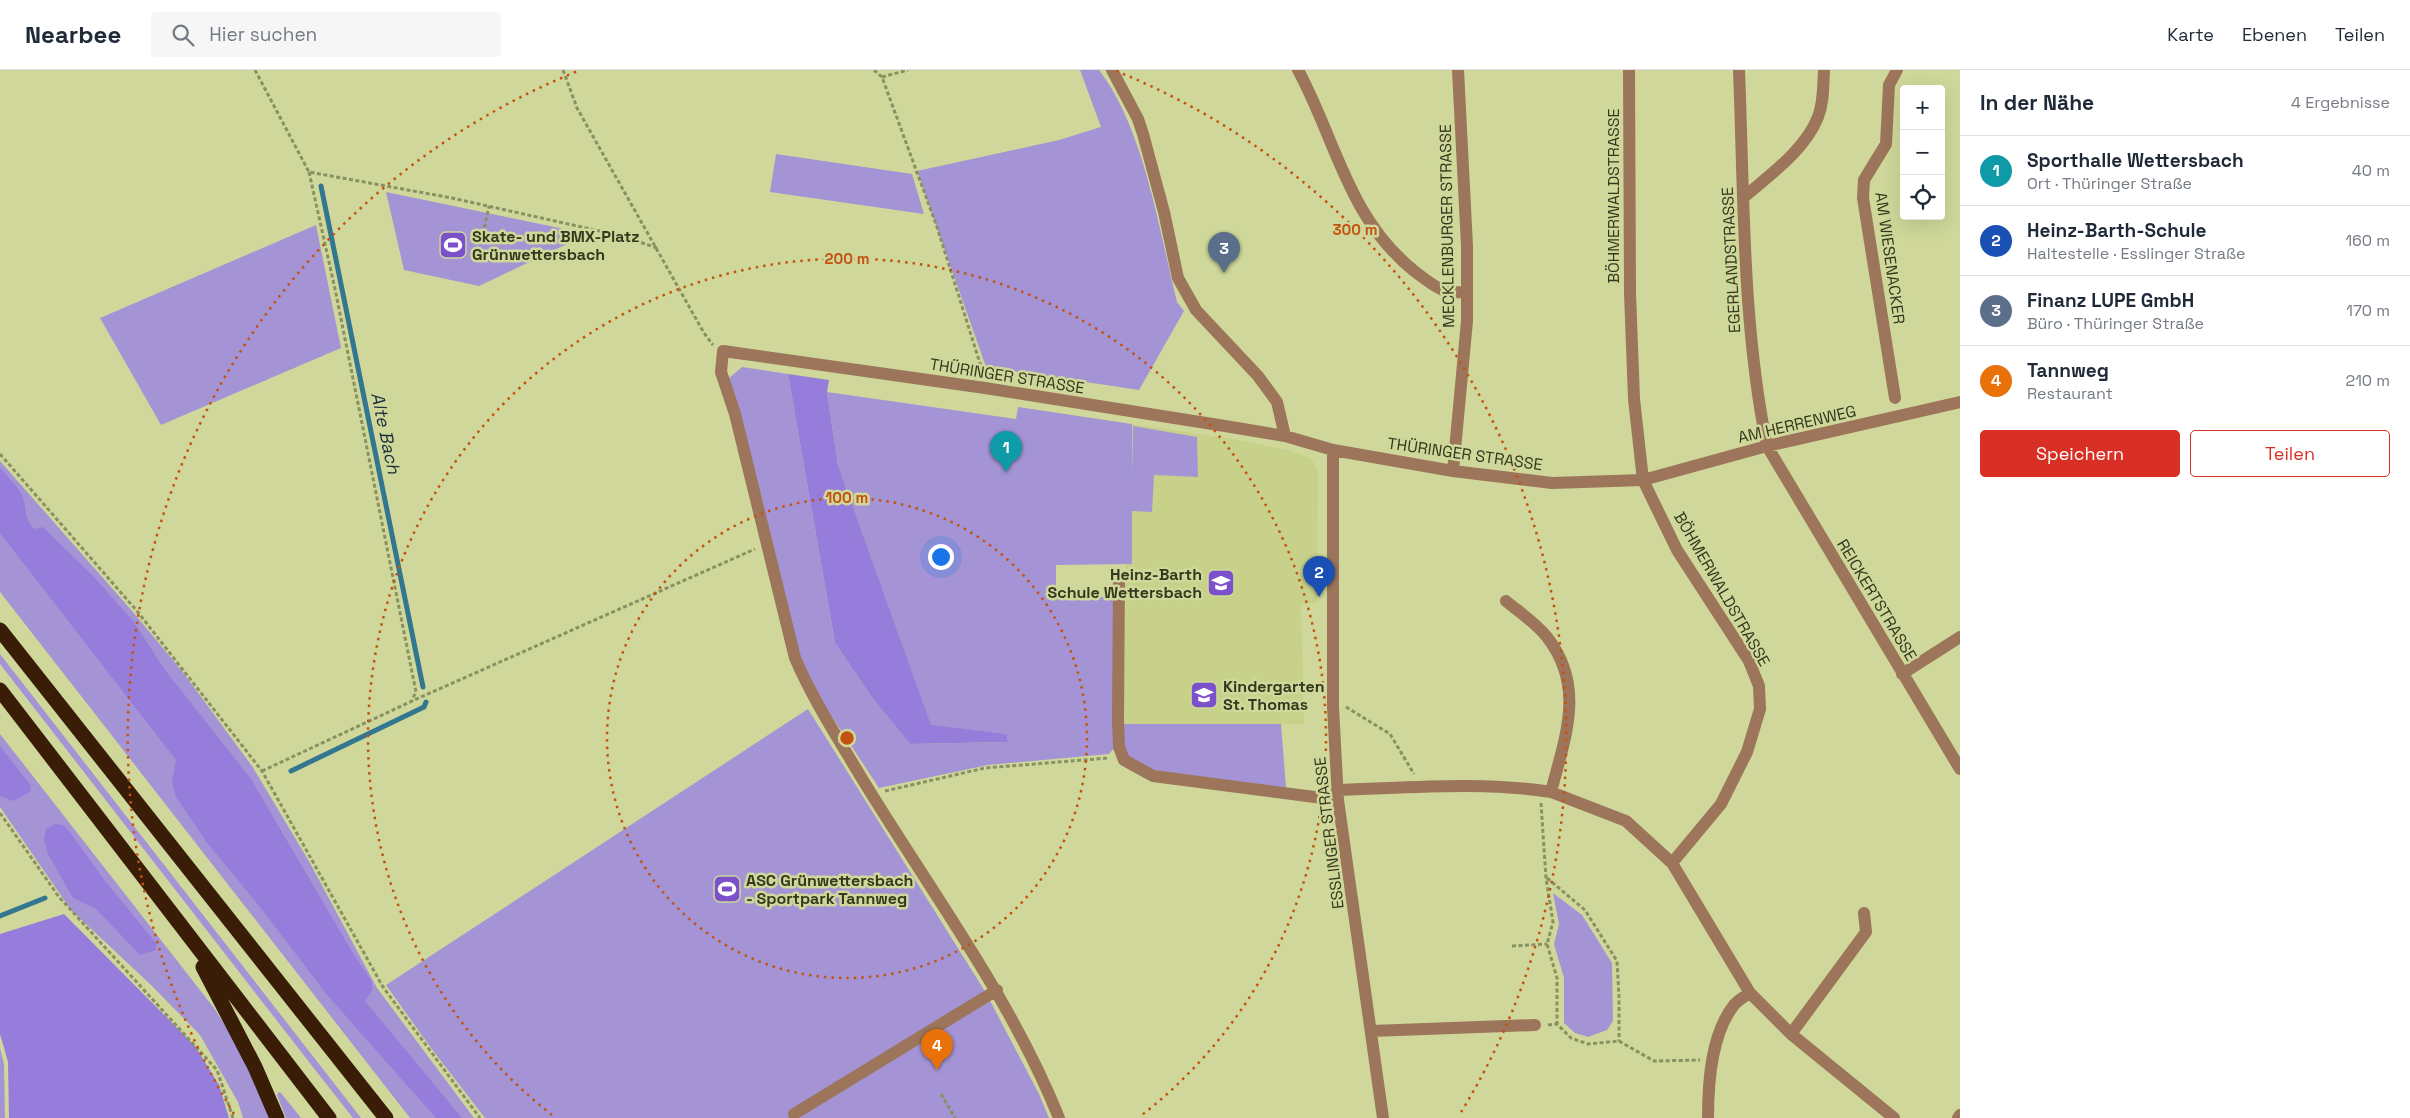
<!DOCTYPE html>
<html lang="de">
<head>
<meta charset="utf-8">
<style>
  :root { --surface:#fff; --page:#f6f6f7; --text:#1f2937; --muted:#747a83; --line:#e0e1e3; --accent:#d93025 }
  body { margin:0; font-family:"Space Grotesk",sans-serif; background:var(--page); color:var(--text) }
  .controls { position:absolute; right:15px; top:15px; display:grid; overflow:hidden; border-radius:5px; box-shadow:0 5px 20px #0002 }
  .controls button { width:45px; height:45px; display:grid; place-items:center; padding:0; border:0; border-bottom:1px solid var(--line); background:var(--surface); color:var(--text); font:25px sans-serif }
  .you { position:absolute; left:940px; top:486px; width:18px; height:18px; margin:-12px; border:4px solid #fff; border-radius:50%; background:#1a73e8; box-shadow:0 0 0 8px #1a73e833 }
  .badge { display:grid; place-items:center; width:32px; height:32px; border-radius:50%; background:var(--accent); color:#fff; font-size:16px; font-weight:700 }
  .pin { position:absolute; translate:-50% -41px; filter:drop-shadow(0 1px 2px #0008) }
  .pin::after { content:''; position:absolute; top:26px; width:18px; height:15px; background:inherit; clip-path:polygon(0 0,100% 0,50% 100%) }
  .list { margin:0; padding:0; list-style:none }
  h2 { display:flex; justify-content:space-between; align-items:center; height:65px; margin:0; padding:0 20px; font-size:21px }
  h2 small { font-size:16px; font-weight:400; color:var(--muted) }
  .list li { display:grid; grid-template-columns:32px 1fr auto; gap:15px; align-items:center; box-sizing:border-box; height:70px; padding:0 20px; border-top:1px solid var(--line) }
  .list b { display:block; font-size:19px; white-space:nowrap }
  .list p { margin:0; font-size:16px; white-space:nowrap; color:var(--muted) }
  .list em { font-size:16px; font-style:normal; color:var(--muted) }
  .actions { display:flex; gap:10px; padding:15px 20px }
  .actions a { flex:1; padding:11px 0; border:1px solid var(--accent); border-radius:5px; text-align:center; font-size:18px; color:var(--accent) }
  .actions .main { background:var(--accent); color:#fff }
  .icon { flex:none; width:28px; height:28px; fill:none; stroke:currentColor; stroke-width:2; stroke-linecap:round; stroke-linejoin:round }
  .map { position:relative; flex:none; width:1960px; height:1048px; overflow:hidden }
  header { display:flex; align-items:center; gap:30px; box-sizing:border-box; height:70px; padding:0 25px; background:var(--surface); border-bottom:1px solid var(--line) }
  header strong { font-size:24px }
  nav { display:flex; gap:28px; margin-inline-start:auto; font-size:18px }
  .search { width:350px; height:45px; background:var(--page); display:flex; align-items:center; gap:12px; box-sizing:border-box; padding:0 18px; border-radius:5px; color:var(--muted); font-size:19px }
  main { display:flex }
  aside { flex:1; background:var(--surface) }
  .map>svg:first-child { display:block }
  .built { fill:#c7d18a }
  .green { fill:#a494d5 }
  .forest { fill:#967cdb }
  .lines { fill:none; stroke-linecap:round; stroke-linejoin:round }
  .stream { stroke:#337690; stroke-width:5 }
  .path { stroke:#899062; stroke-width:3; stroke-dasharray:4 2.5; stroke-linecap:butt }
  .minor { stroke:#9c755a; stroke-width:12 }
  .highway { stroke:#3a1d07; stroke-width:15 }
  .ring { fill:none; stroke:#c45210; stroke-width:2.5; stroke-dasharray:2.5 5 }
  .labels { text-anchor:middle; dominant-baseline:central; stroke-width:5; stroke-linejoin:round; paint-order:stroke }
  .street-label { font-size:16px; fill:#34381e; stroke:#cfd89a }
  .poi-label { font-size:16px; font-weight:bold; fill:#34381e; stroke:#cfd89a; text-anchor:start }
  .water-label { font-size:18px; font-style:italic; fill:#1b2f3b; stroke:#cfd89a }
  .centre { fill:#c45210; stroke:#cfd89a; stroke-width:2.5 }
  .ring-label { font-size:15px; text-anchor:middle; font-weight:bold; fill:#c45210; stroke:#cfd89a; stroke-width:5; stroke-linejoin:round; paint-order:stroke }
</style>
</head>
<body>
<header>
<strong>Nearbee</strong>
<div class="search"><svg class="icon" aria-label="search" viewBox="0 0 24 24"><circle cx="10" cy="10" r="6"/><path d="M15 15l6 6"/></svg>Hier suchen</div>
<nav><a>Karte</a><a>Ebenen</a><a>Teilen</a></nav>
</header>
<main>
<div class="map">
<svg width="1960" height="1048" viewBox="0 0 1960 1048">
  <rect width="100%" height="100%" fill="#cfd89a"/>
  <path class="built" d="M1132,354L1233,369L1291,381L1311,388L1318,402L1317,533L1301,534L1304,654H1123L1126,494H1132Z"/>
  <path class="green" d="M1080,0H1099C1144,58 1159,160 1177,232L1184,241L1139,320L986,297L917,101L1059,70L1101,57Z
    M776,84L912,104L924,144L770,122Z
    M386,122L588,164L479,216L404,200Z
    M316,155L341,278L161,355L100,248Z
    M742,297L788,304L835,573L873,629L910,674L1008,672L1007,664L931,656L838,395L827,322L1016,349L1018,337L1132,354V406L1133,356L1197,367L1198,407L1154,405L1152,442L1132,441V494L1056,495V526L1115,527L1114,678L1109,684L988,695L879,718L809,612L797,587L728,309Z
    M0,391L133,542L182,601L252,696L310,793L377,918L474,1048H410L0,522Z
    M0,584L361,1048H353L309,992L0,594Z
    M808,639L986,923L1039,1024L1049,1048H485L431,978L386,915Z
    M1123,654H1281L1286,718L1156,703L1128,687L1123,679Z
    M0,664L214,938L237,974L270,1048H243L238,1032L200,965L151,915L71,840L0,737Z
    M1553,823L1582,845L1612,893L1613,951L1607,960L1588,967L1575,963L1564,953V908L1554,874L1559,854Z
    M0,978L4,994L5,1048H0Z
    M279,1022L281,1023L301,1048H286L277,1025Z"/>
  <path class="forest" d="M788,304L829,310L827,322L838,395L931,655L1007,664L1008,672L910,674L873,629L835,573Z
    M0,398C7,406 15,414 21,423C28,436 22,449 35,459L43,457L93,506L133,551L165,600L251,709L351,880L372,912V920L365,931L462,1048H436L328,926L260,837L208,774L176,727L172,712L176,690L0,463Z
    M0,676L31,716L30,722L13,731L0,726Z
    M55,754L63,755L70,762L105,811L156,873V880L140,885L96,839L73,828L48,784L44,770L46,759Z
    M64,844L195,976L219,1015L229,1048H9L8,992L0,964V864Z"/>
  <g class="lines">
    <path class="stream" d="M321,116L423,617
      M291,701L424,637L426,632
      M0,846L45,828"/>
    <path class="path" d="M255,0L309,102L452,128L622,166L657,178
      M563,0L577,38L704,263L713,275
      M874,0L882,7L937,157L984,306
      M882,7L908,0
      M309,102L335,219L416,622L412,630
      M483,164L489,136
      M0,384L137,541L262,701L383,917L480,1048
      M1346,637L1390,664L1414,704
      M262,701L412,631L755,479
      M885,721L985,698L1108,688
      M1541,733L1546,808L1553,852L1547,874L1557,908V954
      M0,743L59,827L217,1000L233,1048
      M1547,808L1585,840L1617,891L1619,927V971
      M1512,876L1547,874
      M1548,955L1557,954L1571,968L1588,974L1619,971L1654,991L1700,990
      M941,1024L955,1048"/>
    <path class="minor" d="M1112,0L1138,49L1143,64L1164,142L1178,208L1196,240L1258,306L1277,332L1285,366
      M1298,0C1336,70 1347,146 1413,200C1422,207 1434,217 1445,221C1451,223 1461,222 1467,222
      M1629,0L1630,223L1634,329L1643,410L1677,480L1749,591L1759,616L1760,639L1747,682L1721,734L1672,793
      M1739,0C1744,125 1742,253 1767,376L1960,699
      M1744,127C1771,104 1805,80 1818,47C1824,32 1823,15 1824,0
      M1895,328L1863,128L1864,110L1886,74L1889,15L1897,0
      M1333,380V637L1338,730L1383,1048
      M1453,401L1467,251V176L1458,0
      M1119,509L1118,651L1119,677L1124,690L1153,706L1338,730
      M1506,531C1519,542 1536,553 1547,567C1586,617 1565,667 1551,722
      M1902,604L1960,567
      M1337,720C1407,718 1481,711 1551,722L1626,751L1672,793L1750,923L1791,964L1894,1048
      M1371,961L1535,955
      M1791,964L1866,862L1864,843
      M794,1044L997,920
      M1059,1048C1010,926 929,819 861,707C838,668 813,630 795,588L735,344L721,302L723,281L985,318L1225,356L1285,366L1333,380L1453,401L1552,413L1643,410L1767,376L1960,332
      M1708,1048C1708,1012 1711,964 1734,935C1738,930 1745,926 1750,923
      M1958,1048L1960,1045"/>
    <path class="highway" d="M0,560L386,1048
      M0,620L329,1048
      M203,897L255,997L277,1048"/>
  </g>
  <g class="ring">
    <circle cx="847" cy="668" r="240"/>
    <path d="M552 1045A479 479 0 1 1 1142 1045"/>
    <path d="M234 1044A719 719 0 0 1 578 1M1116 1A719 719 0 0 1 1460 1044"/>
  </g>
  <defs>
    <g id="stadium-square" transform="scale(1.4375)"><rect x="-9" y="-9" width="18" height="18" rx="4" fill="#7a51ca" stroke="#cfd89a"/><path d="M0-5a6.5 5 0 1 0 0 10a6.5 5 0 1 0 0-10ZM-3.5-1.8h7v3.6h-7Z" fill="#fff"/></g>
    <g id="school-square" transform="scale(1.4375)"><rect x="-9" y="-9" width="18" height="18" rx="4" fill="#7a51ca" stroke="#cfd89a"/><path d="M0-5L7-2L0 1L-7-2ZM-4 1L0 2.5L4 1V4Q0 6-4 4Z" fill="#fff"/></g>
  </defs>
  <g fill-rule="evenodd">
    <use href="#stadium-square" x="453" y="175"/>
    <use href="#school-square" x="1221" y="513"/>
    <use href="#school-square" x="1204" y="625"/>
    <use href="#stadium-square" x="727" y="819"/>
  </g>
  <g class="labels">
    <g class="street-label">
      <text transform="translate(1613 126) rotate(-90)">BÖHMERWALDSTRASSE</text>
      <text transform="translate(1447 156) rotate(-91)">MECKLENBURGER STRASSE</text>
      <text transform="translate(1890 188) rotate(82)">AM WIESENACKER</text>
      <text transform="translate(1731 190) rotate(-93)">EGERLANDSTRASSE</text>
      <text transform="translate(1007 306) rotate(9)">THÜRINGER STRASSE</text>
      <text transform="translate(1797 354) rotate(-13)">AM HERRENWEG</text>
      <text transform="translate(1465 384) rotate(8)">THÜRINGER STRASSE</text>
      <text transform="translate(1722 519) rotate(60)">BÖHMERWALDSTRASSE</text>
      <text transform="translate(1877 530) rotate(59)">REICKERTSTRASSE</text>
      <text transform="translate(1329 763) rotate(-97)">ESSLINGER STRASSE</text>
    </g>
    <g class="poi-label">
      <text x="472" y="166">Skate- und BMX-Platz<tspan x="472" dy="18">Grünwettersbach</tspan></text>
      <text x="1202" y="504" text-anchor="end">Heinz-Barth<tspan x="1202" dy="18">Schule Wettersbach</tspan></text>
      <text x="1223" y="616">Kindergarten<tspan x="1223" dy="18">St. Thomas</tspan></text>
      <text x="746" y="810">ASC Grünwettersbach<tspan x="746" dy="18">- Sportpark Tannweg</tspan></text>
    </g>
    <g class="water-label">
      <text transform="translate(386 363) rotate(78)">Alte Bach</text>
    </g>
  </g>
  <circle cx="847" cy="668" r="8" class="centre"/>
  <g class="ring-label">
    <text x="1355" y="165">300 m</text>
    <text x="847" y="194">200 m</text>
    <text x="847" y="433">100 m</text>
  </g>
</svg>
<div class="controls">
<button>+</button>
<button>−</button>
<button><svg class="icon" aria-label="locate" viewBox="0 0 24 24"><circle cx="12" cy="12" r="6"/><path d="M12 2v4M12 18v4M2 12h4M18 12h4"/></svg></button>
</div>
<div class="you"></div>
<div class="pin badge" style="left:1006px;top:402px;background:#0f9aa8">1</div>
<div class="pin badge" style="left:1319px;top:527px;background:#1a4fb4">2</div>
<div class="pin badge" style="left:1224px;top:203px;background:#5c6f8a">3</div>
<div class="pin badge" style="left:937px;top:1000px;background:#e8710a">4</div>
</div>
<aside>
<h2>In der Nähe<small>4 Ergebnisse</small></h2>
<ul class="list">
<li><span class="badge" style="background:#0f9aa8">1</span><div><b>Sporthalle Wettersbach</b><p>Ort · Thüringer Straße</p></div><em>40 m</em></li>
<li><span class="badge" style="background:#1a4fb4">2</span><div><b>Heinz-Barth-Schule</b><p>Haltestelle · Esslinger Straße</p></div><em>160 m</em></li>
<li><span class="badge" style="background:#5c6f8a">3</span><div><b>Finanz LUPE GmbH</b><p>Büro · Thüringer Straße</p></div><em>170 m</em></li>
<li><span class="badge" style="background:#e8710a">4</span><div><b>Tannweg</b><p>Restaurant</p></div><em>210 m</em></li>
</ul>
<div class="actions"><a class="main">Speichern</a><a>Teilen</a></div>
</aside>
</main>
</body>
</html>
